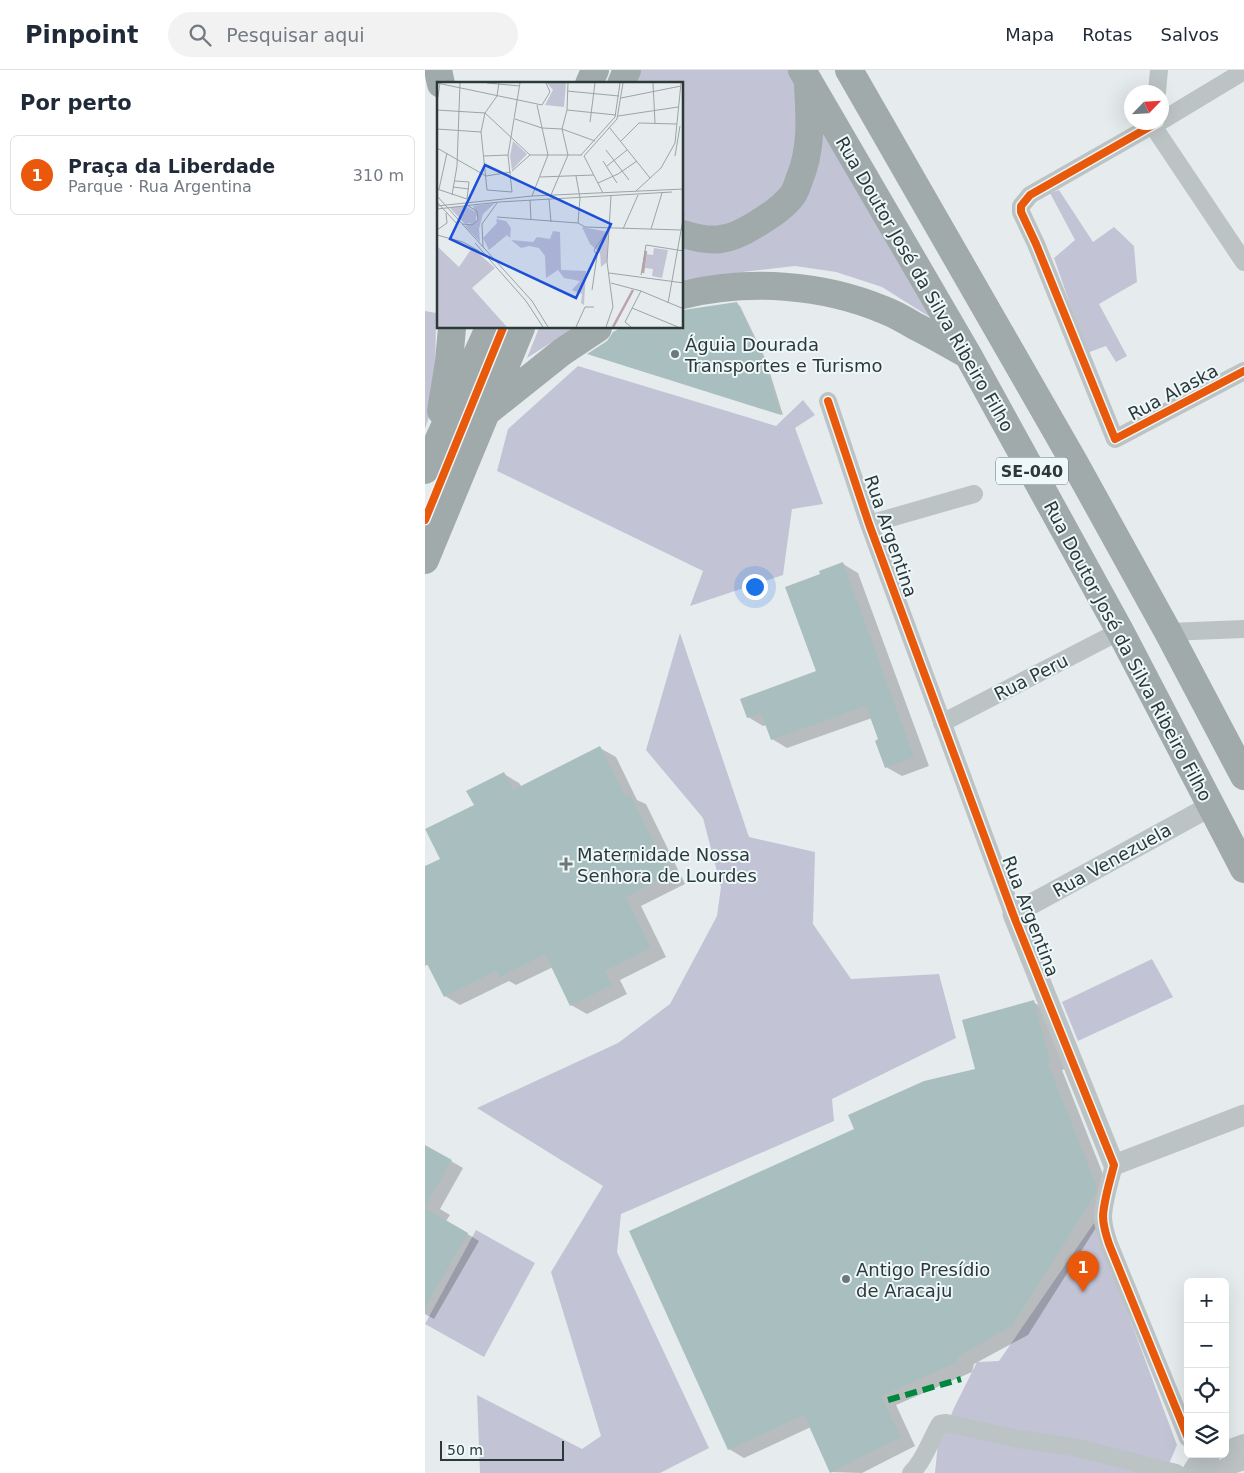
<!DOCTYPE html>
<html lang="pt">
<head>
<meta charset="utf-8">
<style>
  :root { --surface:#fff; --page:#f2f2f3; --text:#1f2937; --muted:#747a83; --line:#e0e1e3; --accent:#ea580c }
  body { margin:0; font-family:"DejaVu Sans",sans-serif; background:var(--page); color:var(--text) }
  .controls { position:absolute; right:15px; bottom:15px; display:grid; overflow:hidden; border-radius:8px; box-shadow:0 5px 20px #0002 }
  .controls button { width:45px; height:45px; display:grid; place-items:center; padding:0; border:0; border-bottom:1px solid var(--line); background:var(--surface); color:var(--text); font:25px sans-serif }
  .compass { position:absolute; left:699px; top:15px; width:45px; height:45px; border-radius:50%; background:var(--surface); box-shadow:0 5px 20px #0002; rotate:65deg }
  .scale { position:absolute; left:15px; bottom:12px; width:124px; box-sizing:border-box; padding-left:5px; border:2px solid #2c3939; border-top:0; font-size:14px; line-height:18px; white-space:nowrap; color:#2c3939; -webkit-text-stroke:4px #eef7f9; paint-order:stroke }
  .you { position:absolute; left:329px; top:516px; width:18px; height:18px; margin:-12px; border:4px solid #fff; border-radius:50%; background:#1a73e8; box-shadow:0 0 0 8px #1a73e833 }
  .badge { display:grid; place-items:center; width:32px; height:32px; border-radius:50%; background:var(--accent); color:#fff; font-size:16px; font-weight:700 }
  .pin { position:absolute; translate:-50% -41px; filter:drop-shadow(0 1px 2px #0008) }
  .pin::after { content:''; position:absolute; top:26px; width:18px; height:15px; background:inherit; clip-path:polygon(0 0,100% 0,50% 100%) }
  .list { margin:0; padding:0; list-style:none }
  h2 { display:flex; justify-content:space-between; align-items:center; height:65px; margin:0; padding:0 20px; font-size:21px }
  h2 small { font-size:16px; font-weight:400; color:var(--muted) }
  .list li { display:grid; grid-template-columns:32px 1fr auto; gap:15px; align-items:center; box-sizing:border-box; height:80px; margin:0 10px 10px; padding:0 10px; border:1px solid var(--line); border-radius:8px }
  .list b { display:block; font-size:19px; white-space:nowrap }
  .list p { margin:0; font-size:16px; white-space:nowrap; color:var(--muted) }
  .list em { font-size:16px; font-style:normal; color:var(--muted) }
  .icon { flex:none; width:28px; height:28px; fill:none; stroke:currentColor; stroke-width:2; stroke-linecap:round; stroke-linejoin:round }
  .map { position:relative; flex:none; width:819px; height:1403px; overflow:hidden }
  header { display:flex; align-items:center; gap:30px; box-sizing:border-box; height:70px; padding:0 25px; background:var(--surface); border-bottom:1px solid var(--line) }
  header strong { font-size:24px }
  nav { display:flex; gap:28px; margin-inline-start:auto; font-size:18px }
  .search { width:350px; height:45px; background:var(--page); display:flex; align-items:center; gap:12px; box-sizing:border-box; padding:0 18px; border-radius:28px; color:var(--muted); font-size:19px }
  main { display:flex }
  aside { flex:1; background:var(--surface) }
  .map>svg:first-child { display:block }
  .green { fill:#c2c4d5 }
  .shadow { fill:#0003 }
  .building { fill:#a9bfbf }
  .lines { fill:none; stroke-linecap:round; stroke-linejoin:round }
  .minor { stroke:#bcc3c4; stroke-width:18 }
  .tertiary { stroke:#bcc3c4; stroke-width:21 }
  .primary { stroke:#a1aaab; stroke-width:28 }
  .quiet { stroke:#00873e; stroke-width:6; stroke-dasharray:12 6; stroke-linecap:butt }
  .cycleway-casing { stroke:#eef7f9; stroke-width:11 }
  .cycleway { stroke:#e8590c; stroke-width:8 }
  .poi-dot { fill:#6d7878; stroke:#eef7f9; stroke-width:2 }
  .labels { text-anchor:middle; dominant-baseline:central; stroke-width:4; stroke-linejoin:round; paint-order:stroke }
  .shield { fill:#eef7f9; stroke:#667273; stroke-width:1 }
  .shield-label { font-size:16px; font-weight:bold; fill:#2c3939 }
  .street-label { font-size:18px; fill:#2c3939; stroke:#eef7f9 }
  .poi-label { font-size:18px; fill:#2c3939; stroke:#eef7f9; text-anchor:start }
  .inset-river { fill:none; stroke:#bea2ab; stroke-width:2.5 }
  .inset-road { fill:none; stroke:#9ca4a6; stroke-width:1 }
  .view { fill:#1d4ed8; fill-opacity:0.15; stroke:#1d4ed8; stroke-width:2.5 }
  .inset-edge { fill:none; stroke:#2c3939; stroke-width:2.5 }
</style>
</head>
<body>
<header>
<strong>Pinpoint</strong>
<div class="search"><svg class="icon" aria-label="search" viewBox="0 0 24 24"><circle cx="10" cy="10" r="6"/><path d="M15 15l6 6"/></svg>Pesquisar aqui</div>
<nav><a>Mapa</a><a>Rotas</a><a>Salvos</a></nav>
</header>
<main>
<aside>
<h2>Por perto<small></small></h2>
<ul class="list">
<li><span class="badge">1</span><div><b>Praça da Liberdade</b><p>Parque · Rua Argentina</p></div><em>310 m</em></li>
</ul>
</aside>
<div class="map">
<svg width="819" height="1403" viewBox="0 0 819 1403">
  <rect width="100%" height="100%" fill="#e6ecee"/>
  <path class="green" d="M213,0H368L378,58L363,122L298,163L258,156V14H206Z
    M396,38L516,254L457,217L411,202L370,196L293,205L258,213V171L348,151Z
    M634,120L668,172L689,157L709,176L712,212L674,234L702,286L691,292L681,276L662,283L629,188L650,170L625,123Z
    M0,241L11,243L10,329L0,359Z
    M114,258H149L102,288Z
    M153,296L351,356L378,330L390,345L370,358L398,434L367,439L358,505L265,536L278,501L72,401L83,359Z
    M255,563L324,767L390,782L388,854L426,909L514,904L531,968L407,1029L409,1051L196,1144L192,1182L284,1378L235,1403H55L52,1325L157,1379L176,1366L126,1202L178,1116L52,1038L193,973L245,934L292,846L296,817L278,748L221,680Z
    M727,889L748,927L653,971L637,932Z
    M669,1153L752,1375L740,1403H510L513,1373L516,1369L529,1338L552,1292L574,1291Z
    M51,1160L110,1193L59,1287L0,1254Z"/>
  <path class="shadow" d="M312,234L315,236L341,290L358,345L167,285L183,272L189,263L197,258H258V241Z
    M418,494L433,503L504,696L477,706L461,697L455,669L447,648L362,678L347,669L342,655L338,656L323,647L393,602L397,505Z
    M175,678L191,687L212,730L221,734L260,814L216,836L241,887L195,910L202,924L162,944L146,935L128,897L91,915L84,911L35,935L20,926L4,894L0,896V798L16,790L50,736L79,704L94,713L97,717Z
    M608,932L624,941L640,999L637,1000L687,1127L686,1134L603,1265L549,1294L547,1302L471,1335L490,1376L437,1403L406,1402L386,1357L319,1388L304,1379L431,1060L552,1000Z
    M0,1076L38,1098L15,1139L25,1145L21,1151L54,1171L9,1249L0,1244Z"/>
  <path class="building" d="M312,232L338,287L356,345L162,284L182,271L188,262L195,258H258V240Z
    M418,492L489,687L460,698L450,671L453,669L441,636L346,670L336,643L322,648L315,629L391,601L360,517L395,504L394,501Z
    M175,676L200,726L205,724L245,805L201,827L226,878L180,901L187,915L145,936L120,884L75,907L71,901L19,927L0,890V796L15,789L0,759L49,735L41,721L79,702L88,720Z
    M609,930L625,990L622,991L672,1117L670,1125L587,1256L534,1286L531,1293L456,1326L476,1367L405,1403L379,1345L303,1380L204,1161L429,1059L423,1045L499,1011L550,999L537,950Z
    M0,1075L27,1090L0,1137Z
    M0,1138L43,1163L0,1238Z"/>
  <g class="lines">
    <path class="minor" d="M732,22L734,0
      M736,51L819,1
      M728,52V56L819,192
      M733,52L605,125L596,136V142L611,174L690,369L819,301
      M403,331L444,454L588,844
      M444,454L549,424
      M743,562L819,559
      M517,653L695,561
      M689,1095C685,1111 679,1129 678,1146C678,1156 681,1165 684,1174L763,1368
      M800,1380L819,1373
      M486,1403C500,1390 505,1370 515,1354L521,1353L593,1369L649,1377L751,1403
      M765,1403L772,1392L787,1384
      M783,1403L819,1391"/>
    <path class="tertiary" d="M786,736L588,844L689,1095L819,1045"/>
    <path class="primary" d="M13,0L16,14
      M377,0L543,285L695,561L819,799
      M424,0L649,392L743,562L819,706
      M164,14L170,0
      M196,14L202,0
      M258,164C287,173 303,172 330,155C343,147 356,139 366,127C370,123 372,116 374,110C387,80 385,48 383,16
      M258,225C323,209 397,214 459,240C470,244 480,250 490,256C508,265 525,275 543,285
      M16,341L24,292L27,258
      M63,341L137,282L173,258
      M0,400L64,258
      M0,490L96,258"/>
    <path class="quiet" d="M463,1330L536,1309"/>
    <g class="cycleway-casing">
      <path id="cycleway" d="M733,52L605,125L596,136V142L611,174L690,369L819,301
        M403,331L444,454L588,844L689,1095C685,1111 679,1129 678,1146C678,1156 681,1165 684,1174L763,1368
        M0,450L78,258"/>
    </g>
    <use href="#cycleway" class="cycleway"/>
  </g>
  <g class="poi-dot">
    <circle cx="250" cy="284" r="5"/>
    <path d="M138.5 786.5h5v5h5v5h-5v5h-5v-5h-5v-5h5z"/>
    <circle cx="421" cy="1209" r="5"/>
  </g>
  <g class="labels">
    <rect class="shield" x="571" y="387.5" width="72" height="27" rx="4"/>
    <g class="shield-label">
      <text x="607" y="401">SE-040</text>
    </g>
    <g class="street-label">
      <text transform="translate(500 214) rotate(60)">Rua Doutor José da Silva Ribeiro Filho</text>
      <text transform="translate(748 322) rotate(-28)">Rua Alaska</text>
      <text transform="translate(466 466) rotate(71)">Rua Argentina</text>
      <text transform="translate(703 581) rotate(62)">Rua Doutor José da Silva Ribeiro Filho</text>
      <text transform="translate(606 607) rotate(-27)">Rua Peru</text>
      <text transform="translate(687 790) rotate(-29)">Rua Venezuela</text>
      <text transform="translate(606 846) rotate(69)">Rua Argentina</text>
    </g>
    <g class="poi-label">
      <text x="260" y="274">Águia Dourada<tspan x="260" dy="21">Transportes e Turismo</tspan></text>
      <text x="152" y="784">Maternidade Nossa<tspan x="152" dy="21">Senhora de Lourdes</tspan></text>
      <text x="431" y="1199">Antigo Presídio<tspan x="431" dy="21">de Aracaju</tspan></text>
    </g>
  </g>
  <g transform="translate(12 12)">
    <rect width="246" height="246" fill="#e6ecee"/>
    <path d="M110,1H129L127,25L108,23L116,8ZM76,59L90,72L75,88L73,74ZM58,121L46,132L42,147L43,160L28,144L41,138L36,124ZM28,124L39,130V140L28,142L12,125ZM59,137L69,139L74,146L73,156L70,153L52,168L46,156L60,141ZM145,145L171,150L170,180L164,185L163,171L153,162ZM116,149L123,150L124,188L149,189L147,223L144,221L145,212L135,208L143,199L127,196L121,188L109,196L108,174L102,166L92,164L84,166L74,158L96,160L100,155L113,157ZM0,164L22,185L35,166L58,186L35,206L70,245H0ZM217,166L231,168L225,196L215,194L216,187L208,186L210,172L216,173Z" fill="#c2c4d5"/>
    <path class="inset-river" d="M206,191L209,169M176,245L196,208"/>
    <path class="inset-road" d="M0,1L105,23L113,10L109,1M50,1L83,4M62,1L60,14L48,31L44,50L50,108L75,110L71,73L83,1M216,1L218,41M130,9L182,14M184,16L244,4M0,21L3,1M0,28L48,31L93,73M130,28L179,33M181,34L241,25M78,37L105,46L125,47L158,59M153,40L158,1M172,45L213,96M0,47L44,50M184,59L202,41L240,42M0,66L49,94L74,90M169,68L192,98M93,73H145M131,73L125,47L130,28L131,1M144,73L178,35L183,1M47,74L71,73M147,74L180,37L186,1M147,74L166,111M238,74L243,44M166,79L180,101M170,84L190,68M75,89L93,73M139,94L143,116L141,141M103,95L157,93M18,99L32,100L30,117M161,101L181,92L200,79M16,105L32,107M0,107L30,117M2,107L10,71M199,109L224,86L238,61L244,1M15,113L20,84L23,1M114,113L131,73M0,114L95,219L111,245M95,114L111,73L100,23M112,117L114,140M93,118L94,138M0,120L21,143M0,124L95,114L247,107M0,127L62,120L235,110M60,135L141,141L148,145L244,148M25,142L35,143L41,138L40,129L31,124M186,147L201,113M214,147L225,111M0,148L10,141L9,131M0,153L26,160L42,169M38,161L89,219L106,245M46,165L45,142L60,121M172,191L247,201M204,193L209,163L247,169M174,201L204,209L247,227M155,208L160,174L157,168L171,148M231,221L247,132M195,226L241,245M139,245L148,225H157M169,245L176,225L170,180L174,114M194,245L188,240L204,209"/>
    <path class="view" d="M48,83L174,142L139,216L13,157Z"/>
    <rect width="246" height="246" class="inset-edge"/>
  </g>
</svg>
<div class="controls">
<button>+</button>
<button>−</button>
<button><svg class="icon" aria-label="locate" viewBox="0 0 24 24"><circle cx="12" cy="12" r="6"/><path d="M12 2v4M12 18v4M2 12h4M18 12h4"/></svg></button>
<button><svg class="icon" aria-label="layers" viewBox="0 0 24 24"><path d="M12 4l9 5-9 5-9-5zM3 14l9 5 9-5"/></svg></button>
</div>
<svg class="compass" viewBox="-18 -18 36 36"><path d="M0-13l5 13h-10z" fill="#e53935"/><path d="M0 13l5-13h-10z" fill="#747a83"/></svg>
<div class="scale">50 m</div>
<div class="you"></div>
<div class="pin badge" style="left:658px;top:1222px">1</div>
</div>
</main>
</body>
</html>
